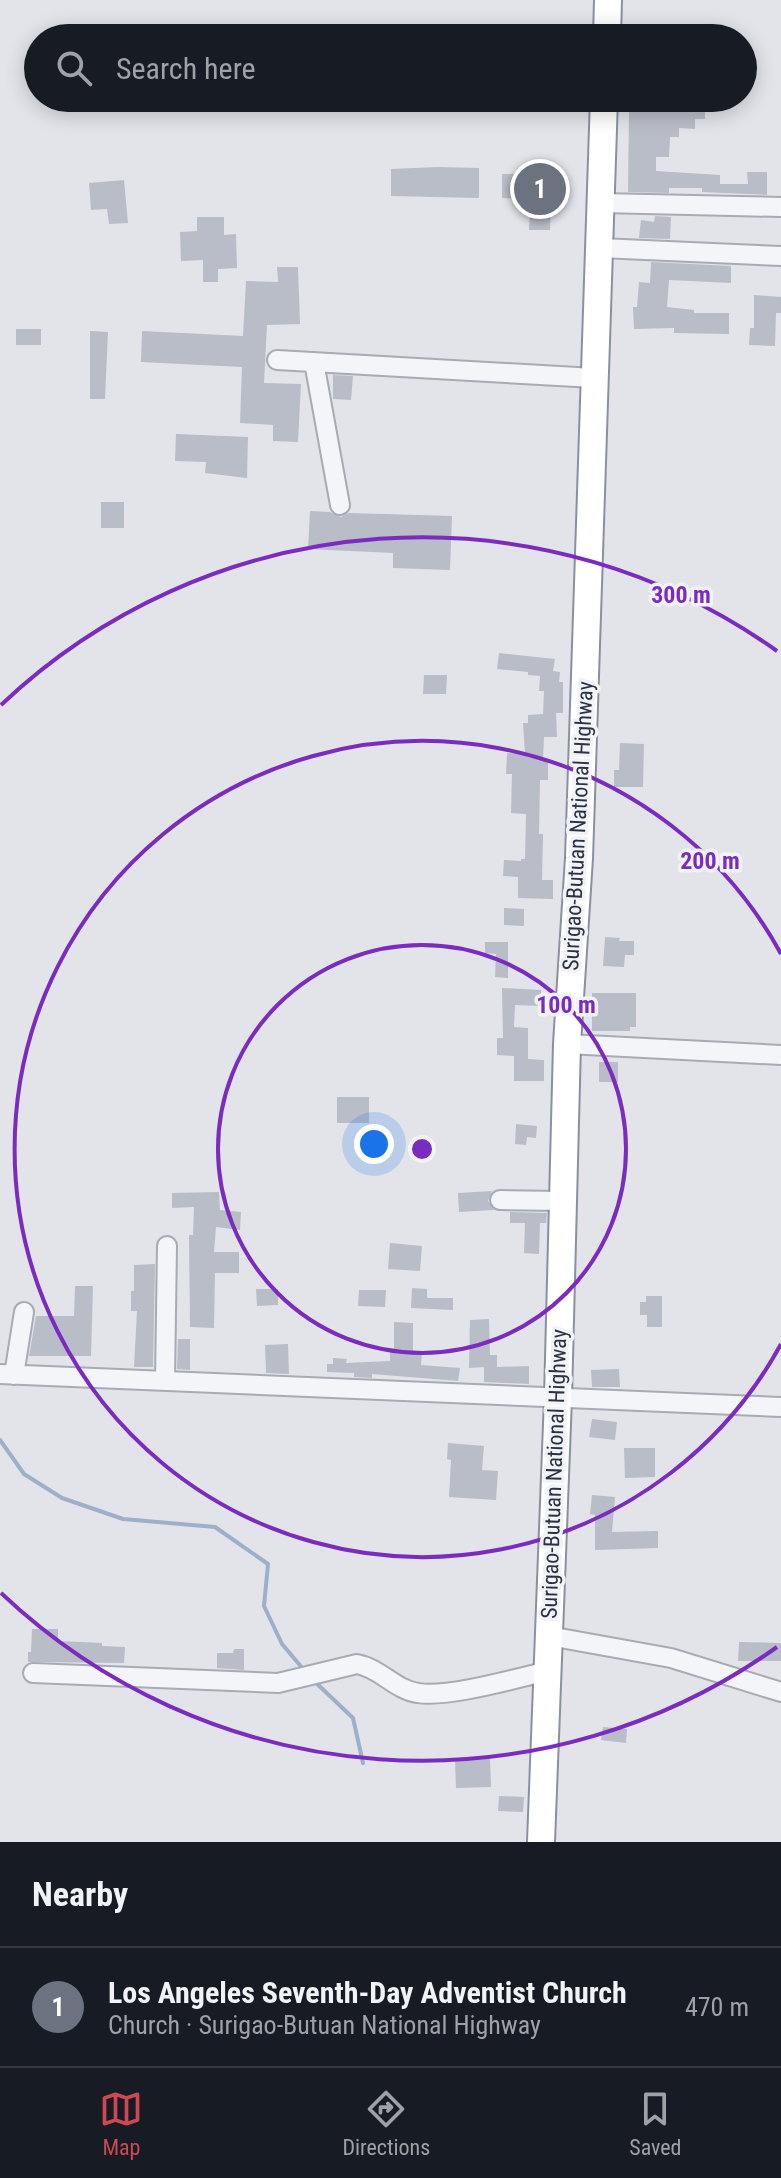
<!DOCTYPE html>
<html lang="en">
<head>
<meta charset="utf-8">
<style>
  :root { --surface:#171b24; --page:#242831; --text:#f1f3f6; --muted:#9ea1a6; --line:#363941; --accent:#ce4853 }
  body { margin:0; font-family:"Roboto Condensed",sans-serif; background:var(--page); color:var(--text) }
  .you { position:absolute; left:374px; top:1144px; width:28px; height:28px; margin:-20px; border:6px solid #fff; border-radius:50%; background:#1a73e8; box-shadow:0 0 0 12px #1a73e833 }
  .badge { display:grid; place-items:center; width:52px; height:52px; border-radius:50%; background:var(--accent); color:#fff; font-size:26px; font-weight:700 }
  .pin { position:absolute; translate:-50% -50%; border:4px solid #fff; box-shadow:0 2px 8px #0006 }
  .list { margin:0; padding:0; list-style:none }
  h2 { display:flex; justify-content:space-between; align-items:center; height:104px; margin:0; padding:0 32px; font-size:34px }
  h2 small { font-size:26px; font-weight:400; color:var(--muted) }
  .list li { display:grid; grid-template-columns:52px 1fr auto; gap:24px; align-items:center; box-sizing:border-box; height:120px; padding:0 32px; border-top:2px solid var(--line) }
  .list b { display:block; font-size:30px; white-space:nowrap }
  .list p { margin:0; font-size:26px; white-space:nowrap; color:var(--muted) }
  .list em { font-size:26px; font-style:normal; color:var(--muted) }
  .icon { flex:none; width:44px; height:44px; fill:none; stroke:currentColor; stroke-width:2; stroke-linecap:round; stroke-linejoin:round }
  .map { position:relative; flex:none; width:781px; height:1842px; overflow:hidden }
  .search { position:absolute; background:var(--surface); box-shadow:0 4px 20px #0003; left:24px; right:24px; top:24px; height:88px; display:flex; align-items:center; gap:20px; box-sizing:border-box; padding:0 28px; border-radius:44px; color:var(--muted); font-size:30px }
  .sheet { height:224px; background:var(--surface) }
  nav { display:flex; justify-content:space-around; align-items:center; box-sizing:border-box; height:112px; border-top:2px solid var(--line); background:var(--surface); font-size:22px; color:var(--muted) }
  nav a { display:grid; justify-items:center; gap:4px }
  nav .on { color:var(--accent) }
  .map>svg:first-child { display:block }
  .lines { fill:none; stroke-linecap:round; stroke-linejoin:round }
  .stream { stroke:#9db0ca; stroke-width:4 }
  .building { fill:#b9bdc7 }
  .minor-casing { stroke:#a7abb4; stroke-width:22 }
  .highway-casing { stroke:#8991a1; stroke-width:30 }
  .minor { stroke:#f4f5f8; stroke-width:18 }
  .highway { stroke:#fff; stroke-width:26 }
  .ring { fill:none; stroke:#7b2cbf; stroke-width:4 }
  .labels { text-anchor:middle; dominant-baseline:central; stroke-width:7; stroke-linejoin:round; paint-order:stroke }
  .street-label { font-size:22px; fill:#2a3142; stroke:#f1f3f7 }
  .centre { fill:#7b2cbf; stroke:#f1f3f7; stroke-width:4 }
  .ring-label { font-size:24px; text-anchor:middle; font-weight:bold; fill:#7b2cbf; stroke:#f1f3f7; stroke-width:7; stroke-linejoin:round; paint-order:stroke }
</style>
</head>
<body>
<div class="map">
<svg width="781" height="1842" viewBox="0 0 781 1842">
  <rect width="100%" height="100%" fill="#e2e4ea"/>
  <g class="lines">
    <path class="stream" d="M0,1440L24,1474L62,1498L123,1519L215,1527L268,1564L264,1606L282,1644L304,1670
      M313,1680L353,1718L363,1763"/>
  </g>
  <path class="building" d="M637,98H705V119H695V129L679,128V137H670L669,157H656V171L720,175V184H748L747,172H767V195L702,192V188H669V193L628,192L629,111H636Z
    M438,167L479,168V198L391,196V169Z
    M502,174H559V204H551L550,230H529L530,204H520V199L502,198Z
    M124,180L128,223L109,224L107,209L91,210L89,183Z
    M655,216L671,217L670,239L639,238L641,220L654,222Z
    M197,217H224V235L236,234L237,268L218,269V282H203V260L181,261L180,232L197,231Z
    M651,262L731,266V283L669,280L667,307L694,310V313H729V334L674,333V328L634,329L633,307H637L639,282L650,283Z
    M277,267H298L300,324L267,325L264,383L301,384L298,442L273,441V425L240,423L242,367L141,362L142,331L243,336L246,281L278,282Z
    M754,295L781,297V313H776L775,346L749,345L750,328H754Z
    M16,329H41V345H16Z
    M90,331L108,332L105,399H90Z
    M333,375L353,376L351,400L333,399Z
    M176,434L248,437L247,478L205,473L206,462L175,461Z
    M101,502H124V528H101Z
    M310,511L330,512L341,517L349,513L452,516L450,570L393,568V553L308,549Z
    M499,653L555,659L553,671L560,672L559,682H563V713H556L557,737H544L543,760H548V780H540L539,834H543L542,880H553V899L518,898V877L503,876L504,860L521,861V859H525L526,814L511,813L512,774H506L507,753L525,754L523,723H528V715L543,714L544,691H539L540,676L528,675V672L497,669Z
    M424,675H447L446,694H423Z
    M620,743L644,744L643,787H614V770H619Z
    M504,908L524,909V926L504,925Z
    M605,937L620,938L619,941H634V955H625L624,967L603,966Z
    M485,942H508V978L495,977L496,954L485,953Z
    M502,988L541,990V1006L515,1005L514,1027L528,1028V1059L544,1060V1081H514V1056L497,1055V1038H503Z
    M592,993H636V1027H630V1031H592Z
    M599,1062H618V1082H599Z
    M337,1097H369V1123H337Z
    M516,1124L537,1126L536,1138L527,1137L526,1145L515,1144Z
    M492,1191L488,1201L494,1210L459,1212L458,1193Z
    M219,1192L220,1210L241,1212L240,1230L216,1227L214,1252H239V1273H215L214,1328L190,1327L189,1235H193L194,1207L172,1208V1193Z
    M510,1212L547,1213L546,1223H540L539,1254L524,1253L525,1223H510Z
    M390,1243L422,1246L420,1271L388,1269Z
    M155,1264L153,1367H134L137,1311H131V1291H134V1265Z
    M75,1286H93L91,1356H29L36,1316H74Z
    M412,1288L427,1289V1298H453V1310L411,1308Z
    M256,1289H278V1305L257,1306Z
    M359,1290H386L385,1307L358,1306Z
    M646,1296H662V1327H647V1315H640V1302H646Z
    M489,1319L490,1355H497V1367L529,1366V1384L484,1382V1367L469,1368L470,1320Z
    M394,1322L413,1323V1353H422L421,1365L460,1368L458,1381L372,1374V1378L354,1377V1373L327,1372V1364H333V1358L347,1359L346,1363L390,1361V1351H394Z
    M178,1339H190V1370L177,1369Z
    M288,1344L289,1374L266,1373L265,1345Z
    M619,1369L620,1387H592L591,1370Z
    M592,1419L617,1422L615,1440L589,1437Z
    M448,1443L484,1446L482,1470L498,1471L496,1500L449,1497L451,1460L447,1459Z
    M624,1448H655V1477L625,1478Z
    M592,1495L615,1497L612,1532L658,1531V1548L595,1550V1515L590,1514Z
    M32,1629H58V1641L102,1643V1646L125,1647L124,1663L28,1662V1652H31Z
    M739,1642L781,1643V1661H738Z
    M234,1649H244V1670L217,1668V1653H233Z
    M603,1727L627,1729L626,1743L601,1740Z
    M490,1759L491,1787L456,1788L455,1760Z
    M499,1796L524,1797L523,1812L498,1811Z"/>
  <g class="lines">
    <g class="minor-casing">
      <path id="minor" d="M600,203L781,207
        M600,248L781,256
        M277,360L594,378
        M314,362L340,505
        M567,1044L781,1055
        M500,1200L562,1201
        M0,1374L781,1407
        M14,1375L24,1312
        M165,1380L167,1246
        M549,1636L671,1658L781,1692
        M33,1673L278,1683L357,1664C380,1668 395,1690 418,1693C448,1698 517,1678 548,1671"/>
    </g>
    <g class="highway-casing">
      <path id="highway" d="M607,38L608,0
        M541,1842L558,1398L567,1044L579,858L604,98"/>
    </g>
    <use href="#minor" class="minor"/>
    <use href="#highway" class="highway"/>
  </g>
  <g class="ring">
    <circle cx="422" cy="1149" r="204"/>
    <path d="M781 1344A408 408 0 1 1 781 954"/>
    <path d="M777 1647A612 612 0 0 1 1 1593M1 705A612 612 0 0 1 777 651"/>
  </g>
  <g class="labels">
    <g class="street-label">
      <text transform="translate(578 826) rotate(-87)">Surigao-Butuan National Highway</text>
      <text transform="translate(554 1474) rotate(-88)">Surigao-Butuan National Highway</text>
    </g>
  </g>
  <circle cx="422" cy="1149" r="12" class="centre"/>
  <g class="ring-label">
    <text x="681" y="603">300 m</text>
    <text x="710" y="869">200 m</text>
    <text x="566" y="1013">100 m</text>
  </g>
</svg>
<div class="you"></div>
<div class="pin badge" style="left:540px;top:189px;background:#6b7280">1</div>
<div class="search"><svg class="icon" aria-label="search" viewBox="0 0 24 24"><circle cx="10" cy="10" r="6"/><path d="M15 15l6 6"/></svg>Search here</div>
</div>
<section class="sheet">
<h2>Nearby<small></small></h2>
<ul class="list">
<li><span class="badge" style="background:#6b7280">1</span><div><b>Los Angeles Seventh-Day Adventist Church</b><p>Church · Surigao-Butuan National Highway</p></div><em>470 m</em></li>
</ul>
</section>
<nav>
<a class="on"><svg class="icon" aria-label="map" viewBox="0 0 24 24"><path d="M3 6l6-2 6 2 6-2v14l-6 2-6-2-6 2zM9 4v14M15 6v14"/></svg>Map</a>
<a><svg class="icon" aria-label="directions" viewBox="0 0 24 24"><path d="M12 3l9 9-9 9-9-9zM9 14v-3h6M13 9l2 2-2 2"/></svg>Directions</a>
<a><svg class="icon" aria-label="saved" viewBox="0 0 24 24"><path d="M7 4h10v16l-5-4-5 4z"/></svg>Saved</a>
</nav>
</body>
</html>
